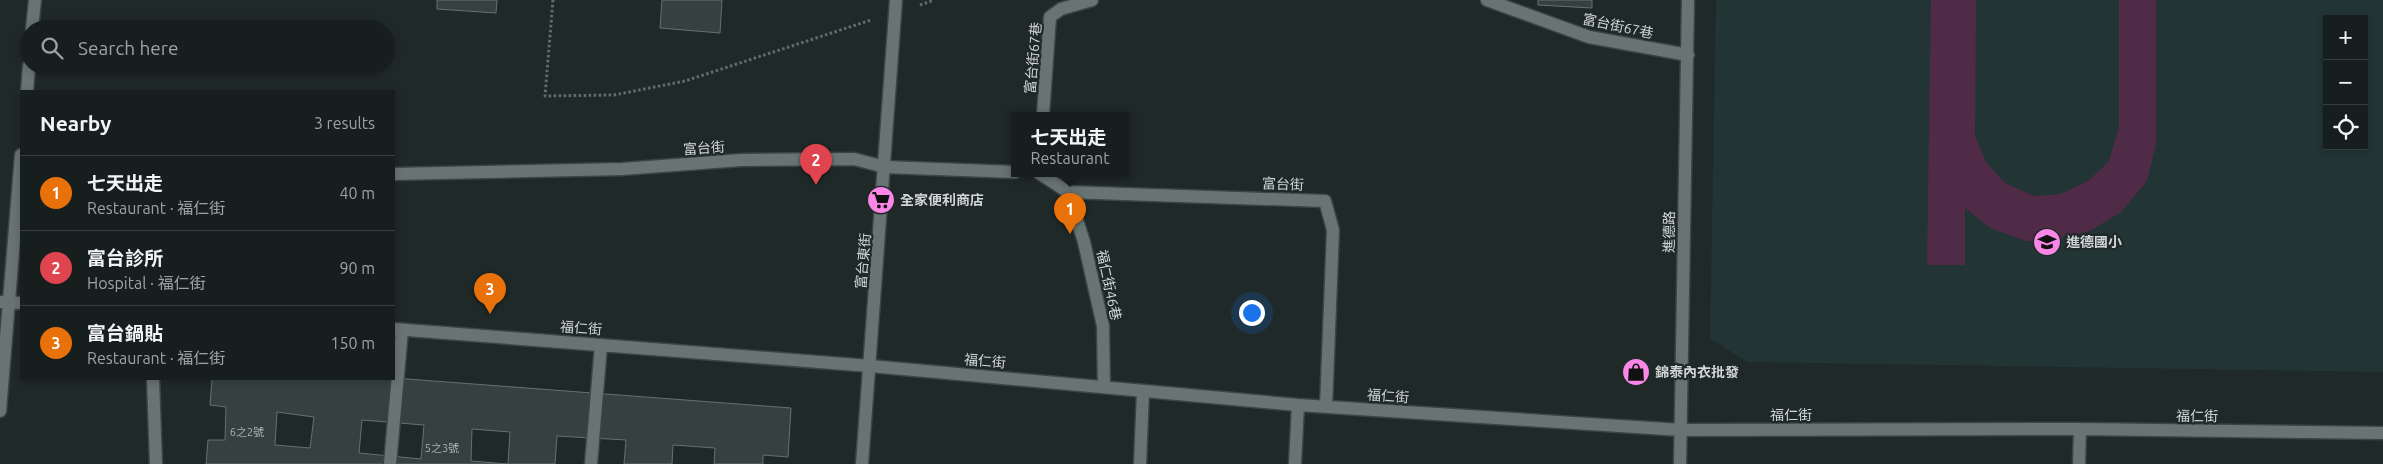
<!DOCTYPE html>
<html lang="en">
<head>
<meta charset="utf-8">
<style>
  :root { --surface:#171f1e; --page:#242c2b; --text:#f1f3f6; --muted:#9ea2a4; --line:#363d3c; --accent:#b45309 }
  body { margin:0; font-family:Ubuntu,"Noto Sans TC",sans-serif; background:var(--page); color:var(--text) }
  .controls { position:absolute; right:15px; top:15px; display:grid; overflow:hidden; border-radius:0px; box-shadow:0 2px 8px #0003 }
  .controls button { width:45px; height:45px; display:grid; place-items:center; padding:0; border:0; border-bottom:1px solid var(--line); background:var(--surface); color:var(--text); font:25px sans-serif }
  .you { position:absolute; left:1251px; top:312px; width:18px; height:18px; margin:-12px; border:4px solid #fff; border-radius:50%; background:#1a73e8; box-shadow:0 0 0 8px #1a73e833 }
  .badge { display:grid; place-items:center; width:32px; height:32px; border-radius:50%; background:var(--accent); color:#fff; font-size:16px; font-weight:700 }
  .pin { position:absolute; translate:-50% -41px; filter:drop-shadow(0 1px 2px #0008) }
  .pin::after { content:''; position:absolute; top:26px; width:18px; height:15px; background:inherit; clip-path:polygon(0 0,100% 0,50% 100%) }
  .popup { position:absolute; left:1011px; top:112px; width:118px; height:65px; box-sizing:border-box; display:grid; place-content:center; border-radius:0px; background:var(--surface); filter:drop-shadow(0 1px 4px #0005); font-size:16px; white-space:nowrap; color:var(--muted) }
  .popup b { font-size:19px; color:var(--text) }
  .popup::after { content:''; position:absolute; left:50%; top:100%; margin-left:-10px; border:10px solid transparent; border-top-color:var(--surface) }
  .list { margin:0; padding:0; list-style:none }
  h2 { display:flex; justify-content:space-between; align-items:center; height:65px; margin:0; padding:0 20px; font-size:21px }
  h2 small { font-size:16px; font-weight:400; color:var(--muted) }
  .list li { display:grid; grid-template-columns:32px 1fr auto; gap:15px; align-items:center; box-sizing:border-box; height:75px; padding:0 20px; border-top:1px solid var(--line) }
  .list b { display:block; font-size:19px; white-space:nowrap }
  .list p { margin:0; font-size:16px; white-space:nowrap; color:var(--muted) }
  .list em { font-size:16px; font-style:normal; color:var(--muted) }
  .icon { flex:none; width:28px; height:28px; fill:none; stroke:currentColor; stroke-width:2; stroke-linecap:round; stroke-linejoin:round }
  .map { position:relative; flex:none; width:2383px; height:464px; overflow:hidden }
  .search { position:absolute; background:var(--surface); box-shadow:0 2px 8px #0003; left:20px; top:20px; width:375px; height:55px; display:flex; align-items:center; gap:12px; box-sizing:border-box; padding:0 18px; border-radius:28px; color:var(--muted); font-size:19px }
  .panel { position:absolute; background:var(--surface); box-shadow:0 2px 8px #0003; left:20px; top:90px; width:375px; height:290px; border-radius:0px }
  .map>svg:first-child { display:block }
  .built { fill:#233434; fill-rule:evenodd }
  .green { fill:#4f2b48 }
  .building { fill:#364040; stroke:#657070; fill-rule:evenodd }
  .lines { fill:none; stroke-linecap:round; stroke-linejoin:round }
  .minor-casing { stroke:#3c4444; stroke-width:15 }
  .path { stroke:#636c6b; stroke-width:3; stroke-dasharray:2.5 2.5; stroke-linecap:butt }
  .minor { stroke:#687473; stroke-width:12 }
  .labels { text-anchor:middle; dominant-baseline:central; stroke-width:4.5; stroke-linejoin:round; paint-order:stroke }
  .number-label { font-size:11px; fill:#aab1b1 }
  .street-label { font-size:14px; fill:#d1d7d7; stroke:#1f2928 }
  .poi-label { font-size:14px; font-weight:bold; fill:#d1d7d7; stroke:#1f2928; text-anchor:start }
</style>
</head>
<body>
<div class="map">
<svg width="2383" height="464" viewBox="0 0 2383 464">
  <rect width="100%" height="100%" fill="#1f2928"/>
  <path class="built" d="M1716,0H2383V372L1747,362L1710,338ZM2327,19H2364V146H2327Z"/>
  <path class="green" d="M1931,0H1976L1975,136L1986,162L2005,183L2034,196L2061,194L2088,181L2109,161L2119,127V0H2156V144L2147,181L2121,212L2090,231L2052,240L2026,241L1990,228L1965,208V265H1927Z"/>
  <path class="building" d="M437,0H497L496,13L437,9Z
    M662,0H722L720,33L660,28Z
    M1538,0H1592V8L1538,5Z
    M394,378L791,408L788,457L763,455V464H714L715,448L673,445L672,464H624L626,440L557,436L555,464H206L208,440H225L226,407L210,405L212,379ZM277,412L314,417L310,448L275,445ZM362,420L424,425L421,459L359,453ZM472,429L510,432L508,464L471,461Z"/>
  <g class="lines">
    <g class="minor-casing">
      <path id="minor" d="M1487,0L1589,37L1688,55
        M32,29L35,0
        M27,91L29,66
        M1043,115L1050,17L1061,9L1092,0
        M1039,173L1068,192L1325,201L1333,230L1326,407
        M394,174L622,169L741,160L854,159L885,167L1015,172
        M1068,192L1084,242L1103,326L1104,387
        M0,302L21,303
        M394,329L870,366L1298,405L1681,430L2080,429L2383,433
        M153,379L156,464
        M0,411L21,155
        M390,464L402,330
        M591,464L601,345
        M862,464L896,0
        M1140,464L1143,391
        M1295,464L1298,405
        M1680,464L1688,0
        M2079,464L2080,429"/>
    </g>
    <path class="path" d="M553,0L545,96L614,95L685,81L871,20
      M920,5L934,0"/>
    <use href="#minor" class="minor"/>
  </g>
  <defs>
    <g id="supermarket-disc" transform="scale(1.4375)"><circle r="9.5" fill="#fa87e7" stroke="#1f2928"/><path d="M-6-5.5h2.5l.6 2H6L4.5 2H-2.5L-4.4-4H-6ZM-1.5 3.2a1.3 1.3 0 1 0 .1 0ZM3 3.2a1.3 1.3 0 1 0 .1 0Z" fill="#111"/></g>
    <g id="school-disc" transform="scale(1.4375)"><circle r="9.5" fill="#fa87e7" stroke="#1f2928"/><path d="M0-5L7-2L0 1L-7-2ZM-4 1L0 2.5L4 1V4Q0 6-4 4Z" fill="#111"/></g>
    <g id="shop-disc" transform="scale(1.4375)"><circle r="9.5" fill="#fa87e7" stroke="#1f2928"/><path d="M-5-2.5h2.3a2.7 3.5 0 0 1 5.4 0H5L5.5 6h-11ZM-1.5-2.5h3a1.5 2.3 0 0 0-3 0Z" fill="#111"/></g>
  </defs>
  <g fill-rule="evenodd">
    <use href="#supermarket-disc" x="881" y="200"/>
    <use href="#school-disc" x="2047" y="242"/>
    <use href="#shop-disc" x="1636" y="372"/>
  </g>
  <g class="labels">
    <g class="number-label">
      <text x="247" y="432">6之2號</text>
      <text x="442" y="448">5之3號</text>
    </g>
    <g class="street-label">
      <text transform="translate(1618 26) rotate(12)">富台街67巷</text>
      <text transform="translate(1033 58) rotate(-85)">富台街67巷</text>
      <text transform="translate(704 148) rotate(-4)">富台街</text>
      <text transform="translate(1283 184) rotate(2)">富台街</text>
      <text transform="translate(1669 232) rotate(-89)">進德路</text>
      <text transform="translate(863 261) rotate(-85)">富台東街</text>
      <text transform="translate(1109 285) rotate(78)">福仁街46巷</text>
      <text transform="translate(581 328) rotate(4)">福仁街</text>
      <text transform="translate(985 361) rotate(5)">福仁街</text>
      <text transform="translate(1388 396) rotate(4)">福仁街</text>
      <text x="1791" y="415">福仁街</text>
      <text transform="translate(2197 416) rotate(1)">福仁街</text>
    </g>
    <g class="poi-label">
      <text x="900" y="200">全家便利商店</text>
      <text x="2066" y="242">進德國小</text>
      <text x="1655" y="372">錦泰內衣批發</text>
    </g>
  </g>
</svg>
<div class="controls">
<button>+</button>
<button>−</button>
<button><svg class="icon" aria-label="locate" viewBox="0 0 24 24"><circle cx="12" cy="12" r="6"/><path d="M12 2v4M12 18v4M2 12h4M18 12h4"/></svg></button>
</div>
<div class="you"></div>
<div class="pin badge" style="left:1070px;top:234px;background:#e8710a">1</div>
<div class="popup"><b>七天出走</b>Restaurant</div>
<div class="pin badge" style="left:816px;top:185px;background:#e0444e">2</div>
<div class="pin badge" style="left:490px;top:314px;background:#e8710a">3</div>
<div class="search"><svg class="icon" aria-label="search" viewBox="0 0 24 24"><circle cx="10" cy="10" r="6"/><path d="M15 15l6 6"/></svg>Search here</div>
<section class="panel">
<h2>Nearby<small>3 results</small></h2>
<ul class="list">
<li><span class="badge" style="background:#e8710a">1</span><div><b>七天出走</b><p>Restaurant · 福仁街</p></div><em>40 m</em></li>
<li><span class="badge" style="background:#e0444e">2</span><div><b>富台診所</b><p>Hospital · 福仁街</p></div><em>90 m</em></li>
<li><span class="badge" style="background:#e8710a">3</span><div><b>富台鍋貼</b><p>Restaurant · 福仁街</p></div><em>150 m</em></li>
</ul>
</section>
</div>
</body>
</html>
